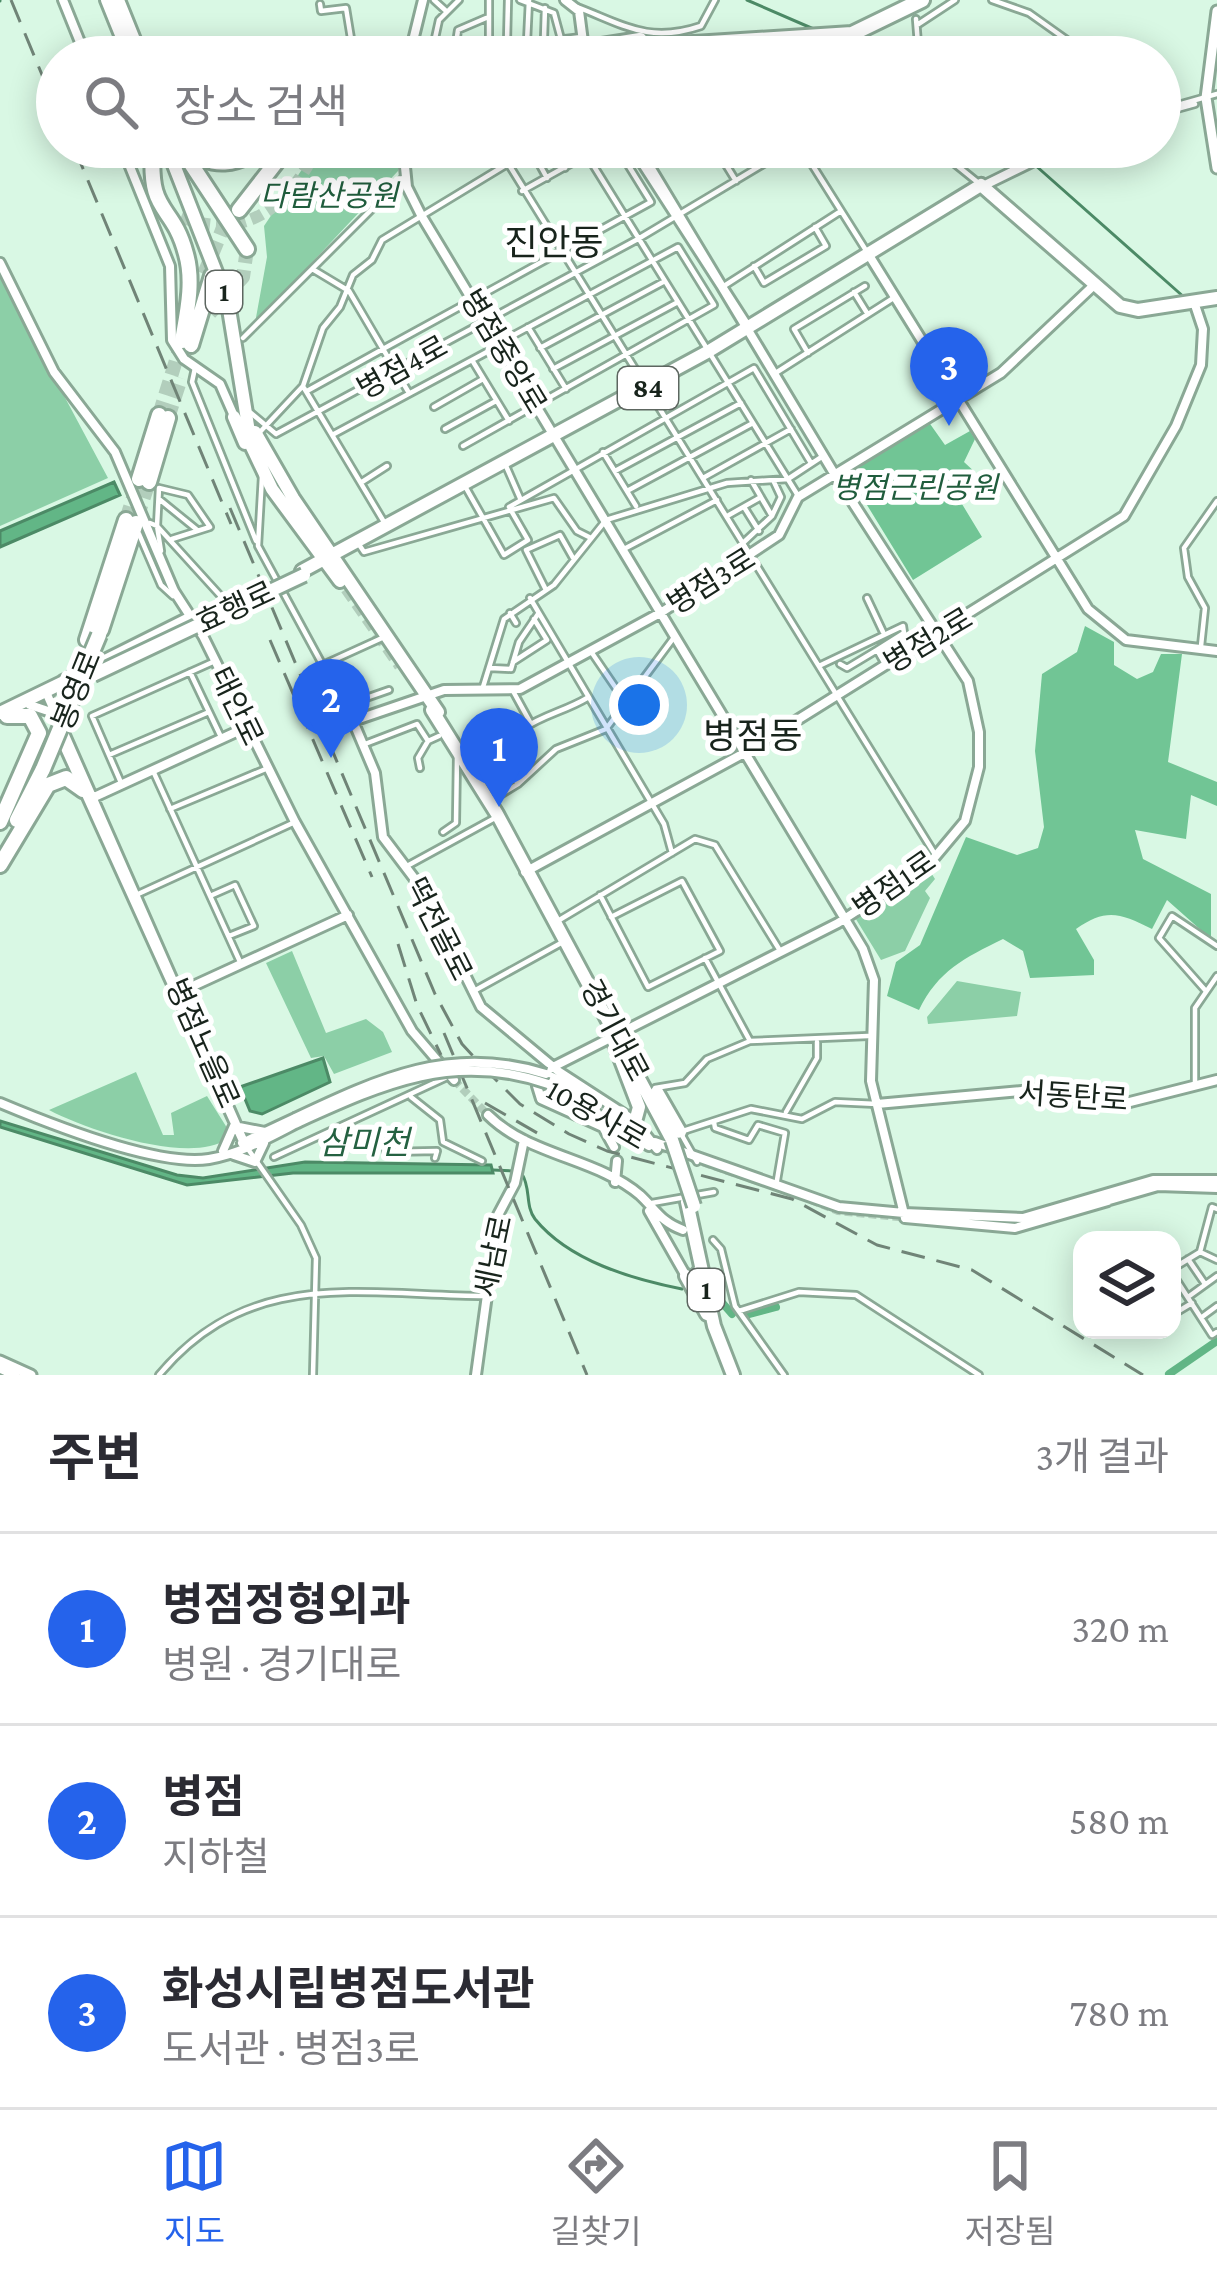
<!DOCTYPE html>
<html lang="ko">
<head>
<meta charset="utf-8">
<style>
  :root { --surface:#fff; --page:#f2f2f3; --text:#2b2b33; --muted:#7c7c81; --line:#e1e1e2; --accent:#2563eb }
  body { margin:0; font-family:"Crimson Pro","Noto Sans KR",serif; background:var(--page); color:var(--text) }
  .controls { position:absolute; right:36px; bottom:36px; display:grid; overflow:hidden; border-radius:24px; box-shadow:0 6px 30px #0003 }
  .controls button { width:108px; height:108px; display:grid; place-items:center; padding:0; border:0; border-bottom:3px solid var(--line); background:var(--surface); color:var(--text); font:60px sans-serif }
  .you { position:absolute; left:639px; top:705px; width:42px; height:42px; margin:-30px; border:9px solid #fff; border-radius:50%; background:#1a73e8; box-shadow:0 0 0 18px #1a73e833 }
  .badge { display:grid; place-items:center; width:78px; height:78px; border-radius:50%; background:var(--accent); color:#fff; font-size:39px; font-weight:700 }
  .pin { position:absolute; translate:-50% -99px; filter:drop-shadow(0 3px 6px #0008) }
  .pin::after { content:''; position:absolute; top:63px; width:42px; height:36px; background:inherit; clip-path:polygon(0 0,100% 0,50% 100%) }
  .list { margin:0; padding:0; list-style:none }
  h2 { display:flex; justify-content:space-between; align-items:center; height:156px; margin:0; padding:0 48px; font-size:51px }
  h2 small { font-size:39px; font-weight:400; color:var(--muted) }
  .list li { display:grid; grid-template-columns:78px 1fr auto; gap:36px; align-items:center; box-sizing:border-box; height:192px; padding:0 48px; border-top:3px solid var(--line) }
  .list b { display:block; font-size:45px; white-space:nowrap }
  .list p { margin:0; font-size:39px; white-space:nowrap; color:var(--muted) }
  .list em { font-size:39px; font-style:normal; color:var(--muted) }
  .icon { flex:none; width:66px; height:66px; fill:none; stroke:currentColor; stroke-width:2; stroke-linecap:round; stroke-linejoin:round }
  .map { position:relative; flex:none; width:1217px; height:1375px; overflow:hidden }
  .search { position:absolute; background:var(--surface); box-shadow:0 6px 30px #0003; left:36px; right:36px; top:36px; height:132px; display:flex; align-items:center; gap:30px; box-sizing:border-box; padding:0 42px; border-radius:66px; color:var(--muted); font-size:45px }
  .sheet { height:732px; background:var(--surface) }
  nav { display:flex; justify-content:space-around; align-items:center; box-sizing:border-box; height:168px; border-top:3px solid var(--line); background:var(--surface); font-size:33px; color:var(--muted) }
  nav a { display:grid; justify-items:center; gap:6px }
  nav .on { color:var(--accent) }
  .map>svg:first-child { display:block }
  .green { fill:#8ccfa7 }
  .forest { fill:#71c595 }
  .water { fill:#62b686; stroke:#4c8a66; stroke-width:3 }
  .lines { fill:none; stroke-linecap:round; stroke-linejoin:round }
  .stream { stroke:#4c8a66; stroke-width:3 }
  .river { stroke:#62b686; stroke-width:8 }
  .tertiary-tunnel { stroke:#b2cebc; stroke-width:8; stroke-dasharray:8 4; stroke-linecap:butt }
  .primary-tunnel { stroke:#b2cebc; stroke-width:12; stroke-dasharray:12 6; stroke-linecap:butt }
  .trunk-tunnel { stroke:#b2cebc; stroke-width:14; stroke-dasharray:14 7; stroke-linecap:butt }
  .minor-casing { stroke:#8aa895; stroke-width:10 }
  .tertiary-casing { stroke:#8aa895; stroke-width:14 }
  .secondary-casing { stroke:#8aa895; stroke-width:15 }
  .primary-casing { stroke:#8aa895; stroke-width:18 }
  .trunk-casing { stroke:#8aa895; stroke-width:20 }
  .minor { stroke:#fff; stroke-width:4.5 }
  .tertiary { stroke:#fff; stroke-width:8 }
  .secondary { stroke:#fff; stroke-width:9 }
  .primary { stroke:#fff; stroke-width:12 }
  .trunk { stroke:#fff; stroke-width:14 }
  .rail { stroke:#708477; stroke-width:3; stroke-dasharray:24 12; stroke-linecap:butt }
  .tertiary-bridge-casing { stroke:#8aa895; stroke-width:14; stroke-linecap:butt }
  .primary-bridge-casing { stroke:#8aa895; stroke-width:18; stroke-linecap:butt }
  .trunk-bridge-casing { stroke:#8aa895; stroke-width:20; stroke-linecap:butt }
  .tertiary-bridge { stroke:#fff; stroke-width:8 }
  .primary-bridge { stroke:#fff; stroke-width:12 }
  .trunk-bridge { stroke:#fff; stroke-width:14 }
  .labels { text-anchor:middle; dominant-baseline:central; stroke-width:10; stroke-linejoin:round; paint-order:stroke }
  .shield { fill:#fff; stroke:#5d6660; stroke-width:3 }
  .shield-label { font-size:27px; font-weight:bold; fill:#18241c }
  .park-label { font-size:30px; font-style:italic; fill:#205d3d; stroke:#fff }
  .street-label { font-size:30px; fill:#18241c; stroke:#fff }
  .water-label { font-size:33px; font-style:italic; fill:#246141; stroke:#fff }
  .quarter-label { font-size:36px; fill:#18241c; stroke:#fff }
</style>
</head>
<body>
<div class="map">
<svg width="1217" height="1375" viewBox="0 0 1217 1375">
  <rect width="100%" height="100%" fill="#d9f8e4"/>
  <path class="green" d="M325,147H400L398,171L255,323L267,257L264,226L307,162Z
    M0,276L108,478L0,526Z
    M928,868L935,879L925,891L930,898L905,951L881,960L854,916Z
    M292,951L326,1033L366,1019L383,1032L392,1052L334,1074L324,1056L311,1058L266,963Z
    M957,981L1021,992L1017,1016L928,1024L927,1017Z
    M136,1072L163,1135H174L171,1113L207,1096L229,1131L227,1139C190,1165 87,1130 49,1110Z"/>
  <path class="forest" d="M928,421L945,445L970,431L975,439L964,462L978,475L957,482L946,497L962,504L982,537L913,580L848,474Z
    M1085,626L1114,642V665L1137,679L1153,672L1161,654H1182L1168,762L1217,782V806L1191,795L1186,839L1135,830L1143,859L1211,894V939L1167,900L1152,929C1120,913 1106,908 1076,929L1094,960V975L1030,978L1023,951L1003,939C964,958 938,971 919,1010L887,996L896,962L920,945L966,837L1017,855L1038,848L1044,827L1035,751L1042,674L1077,652Z"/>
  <path class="water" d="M114,482L120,495L0,547V531Z
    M323,1058L330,1082L262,1114L250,1111L240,1087Z
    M0,1121L177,1175L203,1178L305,1162L491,1165L493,1173H293L187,1185L0,1127Z"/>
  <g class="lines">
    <path class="stream" d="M747,0L816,30
      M0,1V0
      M841,41L878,57
      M1016,147L1028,159
      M1035,165L1185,298
      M493,1170L514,1171
      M522,1174C531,1188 525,1206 535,1219C569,1261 632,1279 682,1289"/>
    <path class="river" d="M719,1299L732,1314
      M742,1316L776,1307
      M1169,1374L1217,1341"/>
    <path class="tertiary-tunnel" d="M454,1080L488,1115
      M579,1094L652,1141
      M658,1147L763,1183
      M811,1200L838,1211L907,1218"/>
    <path class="primary-tunnel" d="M181,217C247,243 292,203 317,147
      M336,574L400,666"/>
    <path class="trunk-tunnel" d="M553,57L596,52
      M204,274L232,206
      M210,313L243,277L247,249
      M159,415L182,341
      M168,418L181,378
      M137,518L149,482
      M126,520L139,479"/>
    <g class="minor-casing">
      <path id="minor" d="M434,0L445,10
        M489,0V46
        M520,0L554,13L561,39
        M992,0L1029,13L1091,57
        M320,4L321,11L346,8L354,57
        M577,7C622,24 648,44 701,26L715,0
        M916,19L919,57
        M917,25L955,0
        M544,38L545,8
        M507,42L508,0
        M527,42L529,0
        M455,50L458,30L486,18
        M432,52L439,20L459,0
        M410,57L582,37
        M1160,110L1217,94
        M1166,112L1195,104
        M498,147L936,856
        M530,147L547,178
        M553,147L565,168
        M582,147L797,494
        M715,147L736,181
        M801,147L867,252
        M934,147L981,185L1058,147
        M989,185L1067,147
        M522,191L601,147
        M754,266L764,283L826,246L815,227
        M314,270L349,291L383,349L651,202L617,147
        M724,286L841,211
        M854,292L867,313
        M528,327L566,389
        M243,338L404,177
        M540,348L665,281
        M808,353L794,329L865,286
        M472,360L509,421
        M195,368L192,382L256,541
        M553,369L678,302
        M774,374L895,297
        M304,388L384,522
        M307,391L383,349L409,393
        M434,407L483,379
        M251,413L276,434
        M445,429L496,401
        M260,432L303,386L323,328L340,307L353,275L372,260L382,240L504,166
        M276,434L638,239L792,147
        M334,434L498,346
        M463,446L714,305L678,247L499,343
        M603,452L636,506
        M506,466L520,498
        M615,471L741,403
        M262,476L258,546L353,721
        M703,478L791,429
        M751,480L772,516
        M362,482L387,466
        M466,488L504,555L528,540L509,507
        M627,491L753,423
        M159,499L196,529
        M509,507L754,368L811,463
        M744,507L759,531
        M729,515L761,497
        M150,523L157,526L159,488L188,495L210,527L172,539
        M139,534L161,585L173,596
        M358,543L364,552L554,498L577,531L589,537
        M743,543L772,516L781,497L774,482
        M624,549L717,500
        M161,551L157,526L227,603L193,620
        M546,590L526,550L560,535L573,558
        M530,598L664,824L672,853
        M867,598L883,632
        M510,613L516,623
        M1201,646L1205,608L1188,577L1184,548L1217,501
        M592,653L626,703
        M513,662L547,640L534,619
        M327,663L382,638
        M840,664L847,668L877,650L886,666
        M821,665L903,626L904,633L877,650
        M490,668L511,669L519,642L538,614
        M190,672L221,737
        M483,687L504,619L554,585L606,520L727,483L788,479L823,456
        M513,691L530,722
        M346,705L389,690
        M365,744L417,724L428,741L439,736
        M109,755L209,712
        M420,768L418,758L428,741
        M154,773L241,964
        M518,784L503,759C513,719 556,717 587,698
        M122,785L92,716L215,661
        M492,800L518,784L556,749L606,729L675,636
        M170,809L268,768
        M443,832L456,823L457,756
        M407,866L493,819
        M136,895L295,822
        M600,895L648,987L720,951L682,881L611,917
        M210,896L235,885L254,926L229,936
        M556,922L695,839L715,845L779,949
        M705,958L750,1041
        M1205,990L1159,938L1172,916L1217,946
        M472,992L561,943
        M1195,1083V1008L1217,976
        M655,1088L685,1083L707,1059L750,1041L868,1036
        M411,1097L440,1120L443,1142L482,1161
        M786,1112L817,1058V1042
        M714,1122L715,1128L749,1140L758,1125L785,1133L776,1186
        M248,1149L301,1225L316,1258L313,1375
        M386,1152L437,1151L435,1158
        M274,1157L445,1078
        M697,1162L680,1132L751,1109L802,1119L835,1102L877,1104
        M652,1203L714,1192
        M713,1240L721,1249L735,1306L784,1375
        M1200,1252L1217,1260
        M1188,1259L1205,1284
        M1172,1269L1200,1252L1212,1207L1217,1209
        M1172,1273L1212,1335L1217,1332
        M1188,1297L1217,1276
        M739,1311L799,1292L856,1295L979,1375
        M1172,1315L1192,1303
        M1202,1317L1217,1306
        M159,1375C249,1267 359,1295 485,1296"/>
    </g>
    <g class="tertiary-casing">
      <path id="tertiary" d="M63,0L86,57
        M565,0L579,11L585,57
        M409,57L423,0
        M525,57L582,49
        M122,147L170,266L172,340L184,359L220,384L234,416
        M403,147L407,187L421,215L863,949L874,980L871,1081L905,1218
        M632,147L746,324
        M867,252L1088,609L1126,640L1217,651
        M0,263L54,372L115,452L174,591L203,636L295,822L412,1031L454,1080
        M46,692L244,1142
        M30,705L48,711
        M59,735L243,1141
        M90,799L247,727
        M525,872L746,752L1124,516L1176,426L1201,365L1203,329L1194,302
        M180,992L348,915
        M546,1074L589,1095
        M548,1084L649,1146
        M0,1103C50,1124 156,1167 209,1159C240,1154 270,1137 297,1123
        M877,1104L1044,1089L1118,1105L1217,1080
        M488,1115C529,1156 597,1158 640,1195C656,1210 661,1222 683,1230
        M655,1142L839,1207L904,1213L1023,1218L1153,1180H1217
        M242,1143L295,1118
        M614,1147L603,1127L541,1099L537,1086L543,1072L838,923L929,864L965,821L979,767V732L968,681L835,475L638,147
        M657,1149L635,1121L558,1071L481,1007L423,890L383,837L375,773L353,721L444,690L520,689L662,612L779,535L798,497L1001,373L1092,287
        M223,1151L234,1126L265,1132
        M234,1155L255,1162L264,1143
        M615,1182L617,1161
        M1106,1201L1158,1186L1217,1188
        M649,1211L686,1276
        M905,1218L1015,1228L1108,1201
        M476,1375L498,1215L515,1183L524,1140"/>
    </g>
    <g class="secondary-casing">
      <path id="secondary" d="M1217,11L1206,98L1217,168
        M0,1361L31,1375
        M0,1368L15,1375"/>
    </g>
    <g class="primary-casing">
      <path id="primary" d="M107,0L130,57
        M118,0L141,57
        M167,147L228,303L250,438
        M184,147C212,172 237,166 267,147
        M234,417L245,443
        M255,432L293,498L438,712
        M251,445L272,489L340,581
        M302,571L709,351L981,185L1120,306L1138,310L1217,298
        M63,682L191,618
        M432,710L497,814L672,1140
        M0,713L66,681
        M611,1034L639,1107L636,1118
        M657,1092L680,1132
        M687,1202L714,1326L733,1375
        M701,1269L694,1279L686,1276L707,1314"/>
    </g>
    <g class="trunk-casing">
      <path id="trunk" d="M631,48L852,34L922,0
        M583,49L640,40
        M153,147C148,217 172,201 186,254C194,282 187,312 182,341
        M180,147L247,249
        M239,210L288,147
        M191,345L212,276
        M139,479L159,415
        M149,482L168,418
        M101,630L136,523
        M87,640L126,520
        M17,820L43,769
        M0,822L39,733L30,716H7
        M0,865L48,785L66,778L83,790"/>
    </g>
    <use href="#minor" class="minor"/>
    <use href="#tertiary" class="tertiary"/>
    <use href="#secondary" class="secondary"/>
    <use href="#primary" class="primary"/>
    <use href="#trunk" class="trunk"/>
    <path class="rail" d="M11,0L57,111
      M74,147L231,524
      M230,508L435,994L462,1044L483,1067L520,1104L569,1134L607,1151L792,1199L877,1245L972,1270L1143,1375
      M270,640L372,877
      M398,944L417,1005L441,1055
      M444,1033L587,1375
      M485,1103L546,1138"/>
    <g class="tertiary-bridge-casing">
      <path id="tertiary-bridge" d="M295,1118C380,1078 452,1044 546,1074
        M297,1123C383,1084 454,1051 548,1084"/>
    </g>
    <g class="primary-bridge-casing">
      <path id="primary-bridge" d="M93,675L304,575
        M672,1140L694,1206"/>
    </g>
    <g class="trunk-bridge-casing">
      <path id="trunk-bridge" d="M43,769L99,635"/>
    </g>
    <use href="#tertiary-bridge" class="tertiary-bridge"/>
    <use href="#primary-bridge" class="primary-bridge"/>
    <use href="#trunk-bridge" class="trunk-bridge"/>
  </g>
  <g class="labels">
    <g class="shield">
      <rect x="206" y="271" width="36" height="42" rx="9"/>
      <rect x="618" y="367" width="60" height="42" rx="9"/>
      <rect x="688" y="1269" width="36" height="42" rx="9"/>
    </g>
    <g class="shield-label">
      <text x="224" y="292">1</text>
      <text x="648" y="388">84</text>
      <text x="706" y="1290">1</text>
    </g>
    <g class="park-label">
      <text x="329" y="195">다람산공원</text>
      <text x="915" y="487">병점근린공원</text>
    </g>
    <g class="street-label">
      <text transform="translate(504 351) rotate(59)">병점중앙로</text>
      <text transform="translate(402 367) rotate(-29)">병점4로</text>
      <text transform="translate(711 581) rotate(-32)">병점3로</text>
      <text transform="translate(235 607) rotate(-25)">효행로</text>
      <text transform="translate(928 640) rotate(-31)">병점2로</text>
      <text transform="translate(76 690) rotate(-68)">봉영로</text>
      <text transform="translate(237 706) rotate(64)">태안로</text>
      <text transform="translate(894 884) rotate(-35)">병점1로</text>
      <text transform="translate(439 929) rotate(63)">떡전골로</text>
      <text transform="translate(615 1030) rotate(62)">경기대로</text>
      <text transform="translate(203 1043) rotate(66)">병점노을로</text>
      <text transform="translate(1073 1096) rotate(4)">서동탄로</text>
      <text transform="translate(597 1114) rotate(30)">10용사로</text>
      <text transform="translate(493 1256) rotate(-78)">세남로</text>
    </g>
    <g class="water-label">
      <text x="364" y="1142">삼미천</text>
    </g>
    <g class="quarter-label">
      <text x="554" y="243">진안동</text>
      <text x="753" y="736">병점동</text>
    </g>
  </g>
</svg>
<div class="controls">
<button><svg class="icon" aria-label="layers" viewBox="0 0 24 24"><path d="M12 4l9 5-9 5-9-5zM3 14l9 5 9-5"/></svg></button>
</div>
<div class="you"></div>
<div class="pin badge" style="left:499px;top:807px">1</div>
<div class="pin badge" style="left:331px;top:758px">2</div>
<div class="pin badge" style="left:949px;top:426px">3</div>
<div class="search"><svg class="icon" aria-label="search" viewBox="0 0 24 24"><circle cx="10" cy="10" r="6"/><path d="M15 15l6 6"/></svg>장소 검색</div>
</div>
<section class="sheet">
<h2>주변<small>3개 결과</small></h2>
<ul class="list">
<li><span class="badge">1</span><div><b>병점정형외과</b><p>병원 · 경기대로</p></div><em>320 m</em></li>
<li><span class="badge">2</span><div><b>병점</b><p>지하철</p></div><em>580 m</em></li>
<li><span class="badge">3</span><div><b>화성시립병점도서관</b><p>도서관 · 병점3로</p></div><em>780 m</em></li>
</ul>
</section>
<nav>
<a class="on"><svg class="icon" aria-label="map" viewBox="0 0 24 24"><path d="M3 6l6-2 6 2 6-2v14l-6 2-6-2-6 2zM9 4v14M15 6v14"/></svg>지도</a>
<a><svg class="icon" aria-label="directions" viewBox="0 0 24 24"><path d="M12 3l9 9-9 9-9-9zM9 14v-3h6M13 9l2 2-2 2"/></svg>길찾기</a>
<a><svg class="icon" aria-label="saved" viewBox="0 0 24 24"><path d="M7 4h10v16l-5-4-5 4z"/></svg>저장됨</a>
</nav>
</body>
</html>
